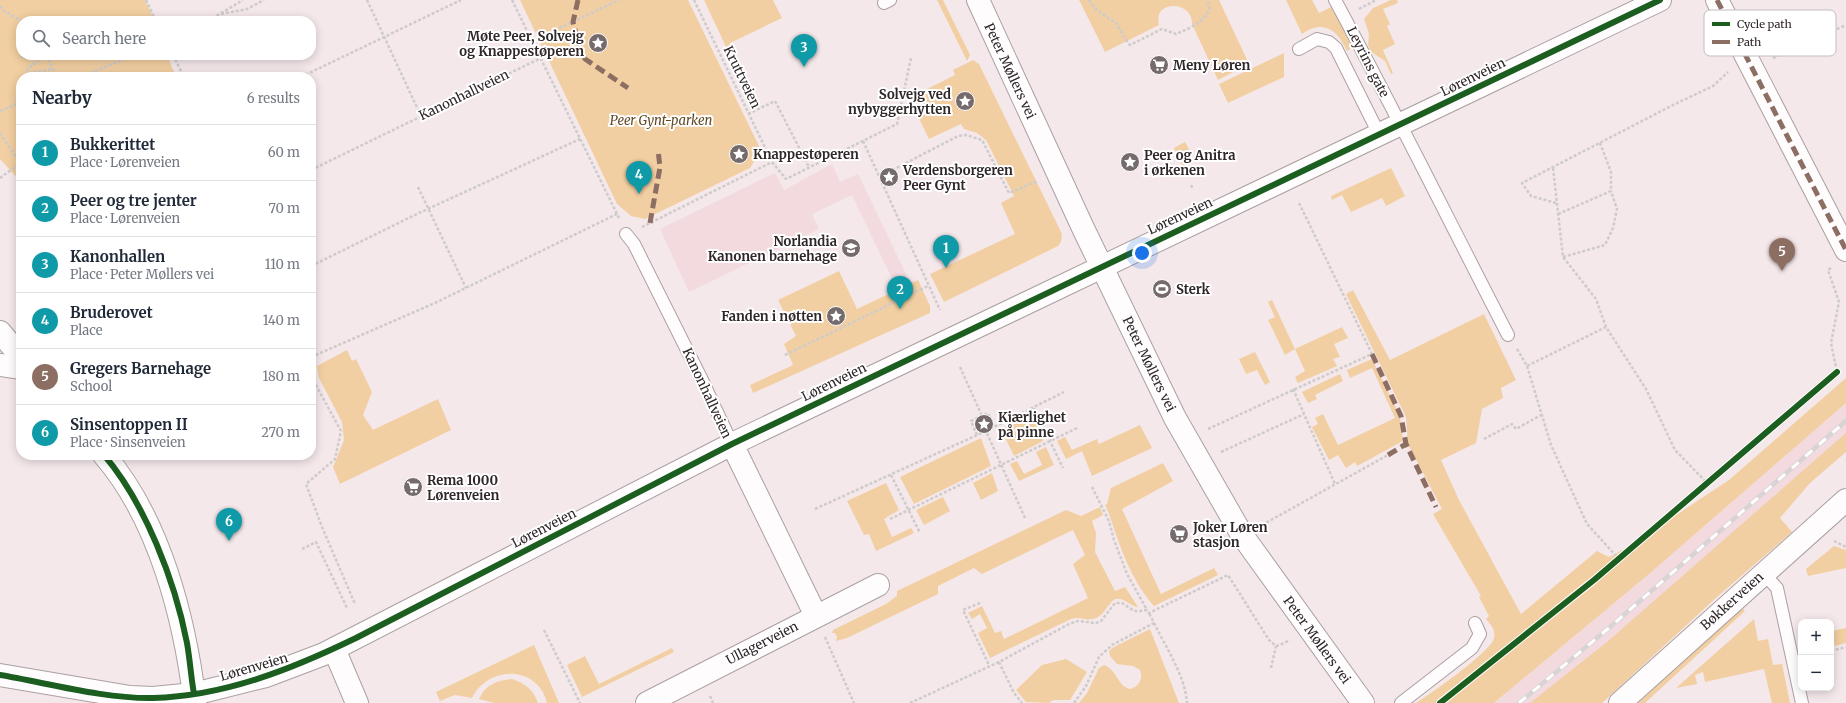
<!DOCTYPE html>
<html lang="en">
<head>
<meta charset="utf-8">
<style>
  :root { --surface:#fff; --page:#f2f2f3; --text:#1f2937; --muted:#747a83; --line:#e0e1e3; --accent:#2563eb }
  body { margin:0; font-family:Merriweather,serif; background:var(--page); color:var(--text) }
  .controls { position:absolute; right:12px; bottom:12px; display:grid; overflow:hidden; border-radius:8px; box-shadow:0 2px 10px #0003 }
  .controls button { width:36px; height:36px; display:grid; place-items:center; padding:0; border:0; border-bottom:1px solid var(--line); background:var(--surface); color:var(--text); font:20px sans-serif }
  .you { position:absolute; left:1142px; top:253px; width:14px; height:14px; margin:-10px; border:3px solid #fff; border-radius:50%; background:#1a73e8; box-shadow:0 0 0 6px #1a73e833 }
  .badge { display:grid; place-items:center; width:26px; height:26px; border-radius:50%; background:var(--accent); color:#fff; font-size:13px; font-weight:700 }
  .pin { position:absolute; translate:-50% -33px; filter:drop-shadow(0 1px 2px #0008) }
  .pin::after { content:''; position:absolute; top:21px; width:14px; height:12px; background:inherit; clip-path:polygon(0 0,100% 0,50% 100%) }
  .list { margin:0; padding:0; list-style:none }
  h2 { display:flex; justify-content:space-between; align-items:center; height:52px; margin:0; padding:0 16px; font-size:17px }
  h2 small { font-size:13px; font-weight:400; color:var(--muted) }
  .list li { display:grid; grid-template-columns:26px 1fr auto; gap:12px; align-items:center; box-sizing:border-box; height:56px; padding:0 16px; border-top:1px solid var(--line) }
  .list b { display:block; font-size:15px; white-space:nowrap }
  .list p { margin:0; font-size:13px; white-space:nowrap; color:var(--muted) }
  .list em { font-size:13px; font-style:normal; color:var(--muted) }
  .icon { flex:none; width:22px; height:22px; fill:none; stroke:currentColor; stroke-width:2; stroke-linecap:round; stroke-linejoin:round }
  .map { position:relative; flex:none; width:1846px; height:703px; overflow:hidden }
  .search { position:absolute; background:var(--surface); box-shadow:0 2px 10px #0003; left:16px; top:16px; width:300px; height:44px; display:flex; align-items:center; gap:10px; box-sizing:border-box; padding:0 14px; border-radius:16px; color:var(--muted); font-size:15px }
  .panel { position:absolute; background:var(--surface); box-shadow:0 2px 10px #0003; left:16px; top:72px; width:300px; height:388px; border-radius:16px }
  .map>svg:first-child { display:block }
  .built { fill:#f2dade }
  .green { fill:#f2cfa2 }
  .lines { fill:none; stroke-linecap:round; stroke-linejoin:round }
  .lane-casing { stroke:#aaa0a2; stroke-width:14 }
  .street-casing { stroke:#aaa0a2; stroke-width:24 }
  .secondary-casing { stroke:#aaa0a2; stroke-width:24 }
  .path { stroke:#cecbcb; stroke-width:2.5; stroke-dasharray:3 2; stroke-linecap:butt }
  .lane { stroke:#fefcfc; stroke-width:12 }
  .street { stroke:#fefcfc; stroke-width:22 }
  .secondary { stroke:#fefcfc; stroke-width:22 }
  .rail-casing { stroke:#d8d4d5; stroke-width:4.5 }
  .rail { stroke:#fff; stroke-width:3; stroke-dasharray:9; stroke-linecap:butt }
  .quiet { stroke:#8d6e63; stroke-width:5; stroke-dasharray:10 5; stroke-linecap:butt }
  .cycleway-casing { stroke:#fff; stroke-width:8 }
  .cycleway { stroke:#1b5e20; stroke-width:6 }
  .labels { text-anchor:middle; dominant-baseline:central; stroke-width:4; stroke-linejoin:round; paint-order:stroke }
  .poi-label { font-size:13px; font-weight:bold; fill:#302729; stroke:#fff; text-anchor:start }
  .street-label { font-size:13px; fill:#302729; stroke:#fff }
  .park-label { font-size:13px; font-style:italic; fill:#614923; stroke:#fff }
  .key { fill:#fff; stroke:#c1bebf; stroke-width:1 }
  .key-label { font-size:11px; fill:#302729 }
</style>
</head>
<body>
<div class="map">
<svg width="1846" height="703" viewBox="0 0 1846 703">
  <rect width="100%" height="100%" fill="#f5e8ea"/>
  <path class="built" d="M832,164L840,182L858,174L910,282L897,289L852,195L812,214L819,229L689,292L660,229L775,173L784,190Z
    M1846,403V447L1550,703H1494L1649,574Z"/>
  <path class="green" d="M0,0H145L155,21H21V55H167L176,77H21V182L0,159Z
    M520,0H688L759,146L756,158L750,168L645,219L631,216L617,204Z
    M704,0H773L782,18L730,43L756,97L751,100Z
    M937,0H943L970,55L967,61Z
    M1079,0H1219L1249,64L1218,80L1192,24C1193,0 1152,0 1159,25L1105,52Z
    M1286,0H1312L1319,13L1333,6L1352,48L1347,51C1337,30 1324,19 1302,34Z
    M1391,0H1397L1398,3L1383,9L1390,24L1387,26L1395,44L1383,50L1393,73L1391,74L1385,61L1370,51L1368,44L1369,34L1364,19L1373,8Z
    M1284,53V77L1228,103L1219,84Z
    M973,60L979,64L1062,234L1061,242L1058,246L944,302L930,274L1015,234L1001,203L1014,196L986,140L977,133L964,129L961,124L929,139L913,106L925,100L921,92L955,75L953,70Z
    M1185,142L1191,153L1184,158L1192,175L1188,177L1174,148Z
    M1391,168L1405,196L1386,206L1382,198L1351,212L1342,195L1332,200L1331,196Z
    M839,271L857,309L918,280L930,306V313L753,393L750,385L793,365L784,344L796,336L778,300Z
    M1353,290L1390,360L1484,314L1516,380L1501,388L1503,398L1482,409L1476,443L1441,460L1459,500L1521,614L1597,551L1609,557L1626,548L1729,480L1846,378V403L1649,574L1494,703H1416C1429,695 1492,651 1494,638C1496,630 1491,625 1486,619L1489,616L1479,597L1481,596L1433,514L1442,509L1408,444L1406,417L1346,294Z
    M1272,300L1295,349L1342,327L1348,338L1334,344L1340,357L1333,359L1337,366L1298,383L1295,377L1305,371L1295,349L1285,355L1268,320L1275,317L1268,302Z
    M347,350L352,361L356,359L372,392L363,415L373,430L438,399L451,430L340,484L333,467L344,440L342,422L319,378L317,366Z
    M1255,352L1270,382L1265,385L1257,370L1246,374L1239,359Z
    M1372,359L1400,416L1403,441L1357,466L1355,462L1346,468L1338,455L1329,460L1312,427L1318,424L1315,418L1323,414L1338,445L1395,418L1372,368L1350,378L1347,370Z
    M1340,374L1343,381L1315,395L1317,399L1308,403L1302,392Z
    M1031,414L1043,441L1014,456L1001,429Z
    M1140,425L1152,448L1092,476L1082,451L1066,459L1057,441L1065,437L1072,450L1097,439L1099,444Z
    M1846,433V452L1810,483L1780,518L1792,532L1718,596L1602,703H1530L1607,642Z
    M981,438L991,466L914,504L900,477Z
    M1046,447L1054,465L1019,481L1010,464L1017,461L1024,474L1042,465L1036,452Z
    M1163,463L1173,481L1122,509L1161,594L1214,568L1218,575L1154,606C1138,589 1126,563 1118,540C1113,528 1111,516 1105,505L1107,504L1111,488Z
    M992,473L998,491L981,500L973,483Z
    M886,483L899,510L884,519L892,537L911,528L914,533L876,551L869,534L864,535L847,501Z
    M943,497L950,511L924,525L916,510Z
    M1100,507L1103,515L1092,521L1096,533L1095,552L1115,591L1125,587L1138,607C1129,606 1125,597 1115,599C1107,604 1104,617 1093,619C1085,621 1079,616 1071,619L990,658L978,633L987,628L980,614L972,619L968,613L982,606L995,633L1001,631L1004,639L1088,598L1073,564L1085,555L1073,530L982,574L974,568L938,586V594L847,638L836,641L837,637L835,633H832L833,630L886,604L897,596V591L1066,510L1081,516Z
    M1834,546L1846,550V568L1808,576L1806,569Z
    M1741,607L1745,611L1645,703H1638Z
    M1754,619L1758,641L1768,639L1773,665L1782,664L1790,703H1772L1764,669L1705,682L1703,672L1695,675L1697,684L1676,688Z
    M1846,628V643L1835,646L1832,631Z
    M1150,629L1179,703H1079L1087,693L1099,668L1104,665C1118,670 1117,687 1131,689C1140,685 1143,679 1140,670L1133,666L1117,664L1110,656L1109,651L1112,648Z
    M534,645L559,703H547C538,665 488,665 472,698L455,695L440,701L436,692Z
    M672,648L674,652L582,697L567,665L585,656L599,684Z
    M1066,659L1087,672L1070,700H1053L1049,703L1026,702L1016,690L1042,665Z
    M512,679C525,683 534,690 538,703H494L479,699C485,685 497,680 512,679Z"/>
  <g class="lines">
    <g class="lane-casing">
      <path id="lane" d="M1335,0C1395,111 1450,223 1508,335
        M884,3L890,0
        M1299,49L1317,39L1329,42L1336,48L1379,134
        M626,234L634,244L702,380L732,444
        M1763,573L1777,588L1802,703
        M1401,703L1472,648L1480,634L1475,623"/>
    </g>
    <g class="street-casing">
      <path id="street" d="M978,0L1083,228L1175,418L1242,535L1363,703
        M1717,0L1846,250
        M0,365L21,368
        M732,444L816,616
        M334,649L357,703
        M0,675L130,697L153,698L194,694
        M647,703L878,585
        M1620,703L1846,500"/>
    </g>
    <g class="secondary-casing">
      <path id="secondary" d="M0,332L21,357
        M104,455C160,520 185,620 195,703
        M194,694L266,676L324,654L732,444L1660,0"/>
    </g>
    <path class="path" d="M146,0L156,21
      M367,0L421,116
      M512,0L619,218
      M694,0L772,162L786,179L897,124L911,58
      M1089,0C1096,12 1106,16 1116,23C1118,25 1125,40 1130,45L1162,29L1176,34C1190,28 1203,23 1210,9L1207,0
      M0,6L4,11L22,21
      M1359,9L1376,0
      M221,14L247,9L264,0
      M208,21L243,0
      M532,41L619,0
      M22,55V58L46,55L27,69L28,73L53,69
      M46,55L57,77
      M173,55L184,77
      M1773,58L1846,25
      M81,77L134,55
      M301,77L461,0
      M0,111L21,102
      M748,114L775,101L809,167
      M0,133L21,165
      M863,141L940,310
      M1553,168L1563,257L1596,299L1606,327
      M311,170L541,58
      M879,177L958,136L966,135L982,140L1009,193L1038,181
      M0,178L20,163
      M1191,185L1193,189
      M418,187L466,288
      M1556,203L1531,196L1522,183L1673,105L1713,86L1728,72
      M1558,214L1611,191V172L1600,143
      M642,227L772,162
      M1563,257L1605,245L1613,228L1617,209L1611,191
      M311,266L419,213L580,139
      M1831,268L1828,270L1839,302L1831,343L1837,372
      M1517,349L1527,366L1606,327L1646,389L1675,450L1708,484
      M785,355L928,286
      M311,357L437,302L617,214
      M1527,366L1551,445L1587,524L1619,559
      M960,367L982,416
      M311,376L341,431L335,459L306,484L322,527L355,604
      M1293,389L1335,484
      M1034,408L1063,468
      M1208,429L1372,354L1299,203
      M977,435L971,421L988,413L994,427
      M1484,439L1512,424L1516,429L1541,415
      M1221,452L1304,414
      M891,475L920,533
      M1092,487L1109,521L1114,540L1127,574L1147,610
      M815,509L986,431
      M1025,518L986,431L1064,392
      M890,519L1077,428
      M1262,525L1388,455
      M1834,541L1846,547
      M302,549L316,542L347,608
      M980,603L963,610L989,665
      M1154,623C1166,648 1185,675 1187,703
      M544,630L580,703
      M825,637L854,703
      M1831,651L1846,647
      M999,662L1014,693L1022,703
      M1271,668L1276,646
      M710,696L713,703
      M910,703L999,662L1069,624L1078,621L1096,623L1101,621L1115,603H1122C1134,610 1132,613 1147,610L1149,613L1228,575L1269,640L1276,646L1280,645L1290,640
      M1074,703L1086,686L1099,657L1112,645L1154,623L1149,613"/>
    <use href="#lane" class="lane"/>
    <use href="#street" class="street"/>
    <use href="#secondary" class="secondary"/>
    <g class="rail-casing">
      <path id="rail" d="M1519,703L1610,627L1846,421"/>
    </g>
    <use href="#rail" class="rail"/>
    <path class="quiet" d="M578,0L573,22L580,49L585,59L628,88
      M1717,0L1846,250
      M650,223L660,167L658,150
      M1372,354L1401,416L1406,444L1436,507
      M1388,455L1406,444"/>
    <g class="cycleway-casing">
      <path id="cycleway" d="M104,455C145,503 175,581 187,643C190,660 191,677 194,694
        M0,675C47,683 106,699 153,698C225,696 292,669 356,638L732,444L1660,0
        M1440,703L1594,580L1837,372"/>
    </g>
    <use href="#cycleway" class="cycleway"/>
  </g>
  <defs>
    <g id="sight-disc" transform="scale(1)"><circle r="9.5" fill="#756b6d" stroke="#fff"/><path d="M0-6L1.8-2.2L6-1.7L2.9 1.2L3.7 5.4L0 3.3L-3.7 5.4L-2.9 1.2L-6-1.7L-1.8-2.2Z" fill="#fff"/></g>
    <g id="supermarket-disc" transform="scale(1)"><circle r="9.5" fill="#756b6d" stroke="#fff"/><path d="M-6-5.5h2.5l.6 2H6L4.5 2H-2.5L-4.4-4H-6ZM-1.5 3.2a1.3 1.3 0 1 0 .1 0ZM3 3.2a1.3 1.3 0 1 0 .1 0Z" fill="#fff"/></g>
    <g id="school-disc" transform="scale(1)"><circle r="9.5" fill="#756b6d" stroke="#fff"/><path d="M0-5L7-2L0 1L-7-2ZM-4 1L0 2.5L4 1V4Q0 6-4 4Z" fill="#fff"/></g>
    <g id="stadium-disc" transform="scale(1)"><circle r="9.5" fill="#756b6d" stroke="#fff"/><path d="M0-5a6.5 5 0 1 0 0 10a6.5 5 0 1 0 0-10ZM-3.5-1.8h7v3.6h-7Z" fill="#fff"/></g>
  </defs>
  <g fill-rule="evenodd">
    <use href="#sight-disc" x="598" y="43"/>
    <use href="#supermarket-disc" x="1159" y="65"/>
    <use href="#sight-disc" x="965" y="101"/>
    <use href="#sight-disc" x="739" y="154"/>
    <use href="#sight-disc" x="1130" y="162"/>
    <use href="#sight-disc" x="889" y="177"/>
    <use href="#school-disc" x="851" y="248"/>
    <use href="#stadium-disc" x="1162" y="289"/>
    <use href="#sight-disc" x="836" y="316"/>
    <use href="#sight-disc" x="984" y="424"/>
    <use href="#supermarket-disc" x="413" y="487"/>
    <use href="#supermarket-disc" x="1179" y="534"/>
  </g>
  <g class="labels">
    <g class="poi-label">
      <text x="584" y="36" text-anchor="end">Møte Peer, Solvejg<tspan x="584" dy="15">og Knappestøperen</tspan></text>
      <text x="1173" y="65">Meny Løren</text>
      <text x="951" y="94" text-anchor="end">Solvejg ved<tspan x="951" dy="15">nybyggerhytten</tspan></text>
      <text x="753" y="154">Knappestøperen</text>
      <text x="1144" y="155">Peer og Anitra<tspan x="1144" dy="15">i ørkenen</tspan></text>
      <text x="903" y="170">Verdensborgeren<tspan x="903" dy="15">Peer Gynt</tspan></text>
      <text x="837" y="241" text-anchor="end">Norlandia<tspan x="837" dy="15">Kanonen barnehage</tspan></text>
      <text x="1176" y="289">Sterk</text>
      <text x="822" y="316" text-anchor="end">Fanden i nøtten</text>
      <text x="998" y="417">Kjærlighet<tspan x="998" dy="15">på pinne</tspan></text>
      <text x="427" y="480">Rema 1000<tspan x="427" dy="15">Lørenveien</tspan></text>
      <text x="1193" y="527">Joker Løren<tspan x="1193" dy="15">stasjon</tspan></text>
    </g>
    <g class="street-label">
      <text transform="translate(1368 62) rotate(63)">Leyrins gate</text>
      <text transform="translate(1010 71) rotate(65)">Peter Møllers vei</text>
      <text transform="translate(742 77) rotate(64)">Kruttveien</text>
      <text transform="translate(1473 77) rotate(-26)">Lørenveien</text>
      <text transform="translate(464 95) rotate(-26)">Kanonhallveien</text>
      <text transform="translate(1180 216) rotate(-25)">Lørenveien</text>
      <text transform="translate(1149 364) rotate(64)">Peter Møllers vei</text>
      <text transform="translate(834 382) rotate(-26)">Lørenveien</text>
      <text transform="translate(707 393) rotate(65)">Kanonhallveien</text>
      <text transform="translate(544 528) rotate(-27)">Lørenveien</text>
      <text transform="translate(1732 601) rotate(-42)">Bøkkerveien</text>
      <text transform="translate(1317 640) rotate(54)">Peter Møllers vei</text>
      <text transform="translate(762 643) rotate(-27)">Ullagerveien</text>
      <text transform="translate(254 667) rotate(-16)">Lørenveien</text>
    </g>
    <g class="park-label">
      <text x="661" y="120">Peer Gynt-parken</text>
    </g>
  </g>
  <rect x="1704" y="10" width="132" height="46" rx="6" class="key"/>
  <rect x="1712" y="22" width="18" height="4" fill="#1b5e20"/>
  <rect x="1712" y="40" width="18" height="4" fill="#8d6e63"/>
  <g class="key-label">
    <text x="1737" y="28">Cycle path</text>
    <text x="1737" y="46">Path</text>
  </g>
</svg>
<div class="controls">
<button>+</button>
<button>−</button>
</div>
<div class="you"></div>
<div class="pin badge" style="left:946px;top:268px;background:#0f9aa8">1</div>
<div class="pin badge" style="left:900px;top:309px;background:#0f9aa8">2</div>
<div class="pin badge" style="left:804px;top:67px;background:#0f9aa8">3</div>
<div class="pin badge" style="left:639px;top:194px;background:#0f9aa8">4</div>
<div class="pin badge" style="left:1782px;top:271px;background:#8d6e63">5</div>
<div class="pin badge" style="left:229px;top:541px;background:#0f9aa8">6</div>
<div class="search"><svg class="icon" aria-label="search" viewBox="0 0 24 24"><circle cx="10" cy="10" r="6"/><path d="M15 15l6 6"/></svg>Search here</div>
<section class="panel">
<h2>Nearby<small>6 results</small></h2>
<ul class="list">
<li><span class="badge" style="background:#0f9aa8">1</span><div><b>Bukkerittet</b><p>Place · Lørenveien</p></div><em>60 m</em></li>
<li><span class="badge" style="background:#0f9aa8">2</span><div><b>Peer og tre jenter</b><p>Place · Lørenveien</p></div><em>70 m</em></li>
<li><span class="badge" style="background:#0f9aa8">3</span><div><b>Kanonhallen</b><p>Place · Peter Møllers vei</p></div><em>110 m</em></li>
<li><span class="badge" style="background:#0f9aa8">4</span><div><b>Bruderovet</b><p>Place</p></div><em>140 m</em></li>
<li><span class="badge" style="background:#8d6e63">5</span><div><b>Gregers Barnehage</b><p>School</p></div><em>180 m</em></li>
<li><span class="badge" style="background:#0f9aa8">6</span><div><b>Sinsentoppen II</b><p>Place · Sinsenveien</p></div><em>270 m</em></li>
</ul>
</section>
</div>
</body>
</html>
